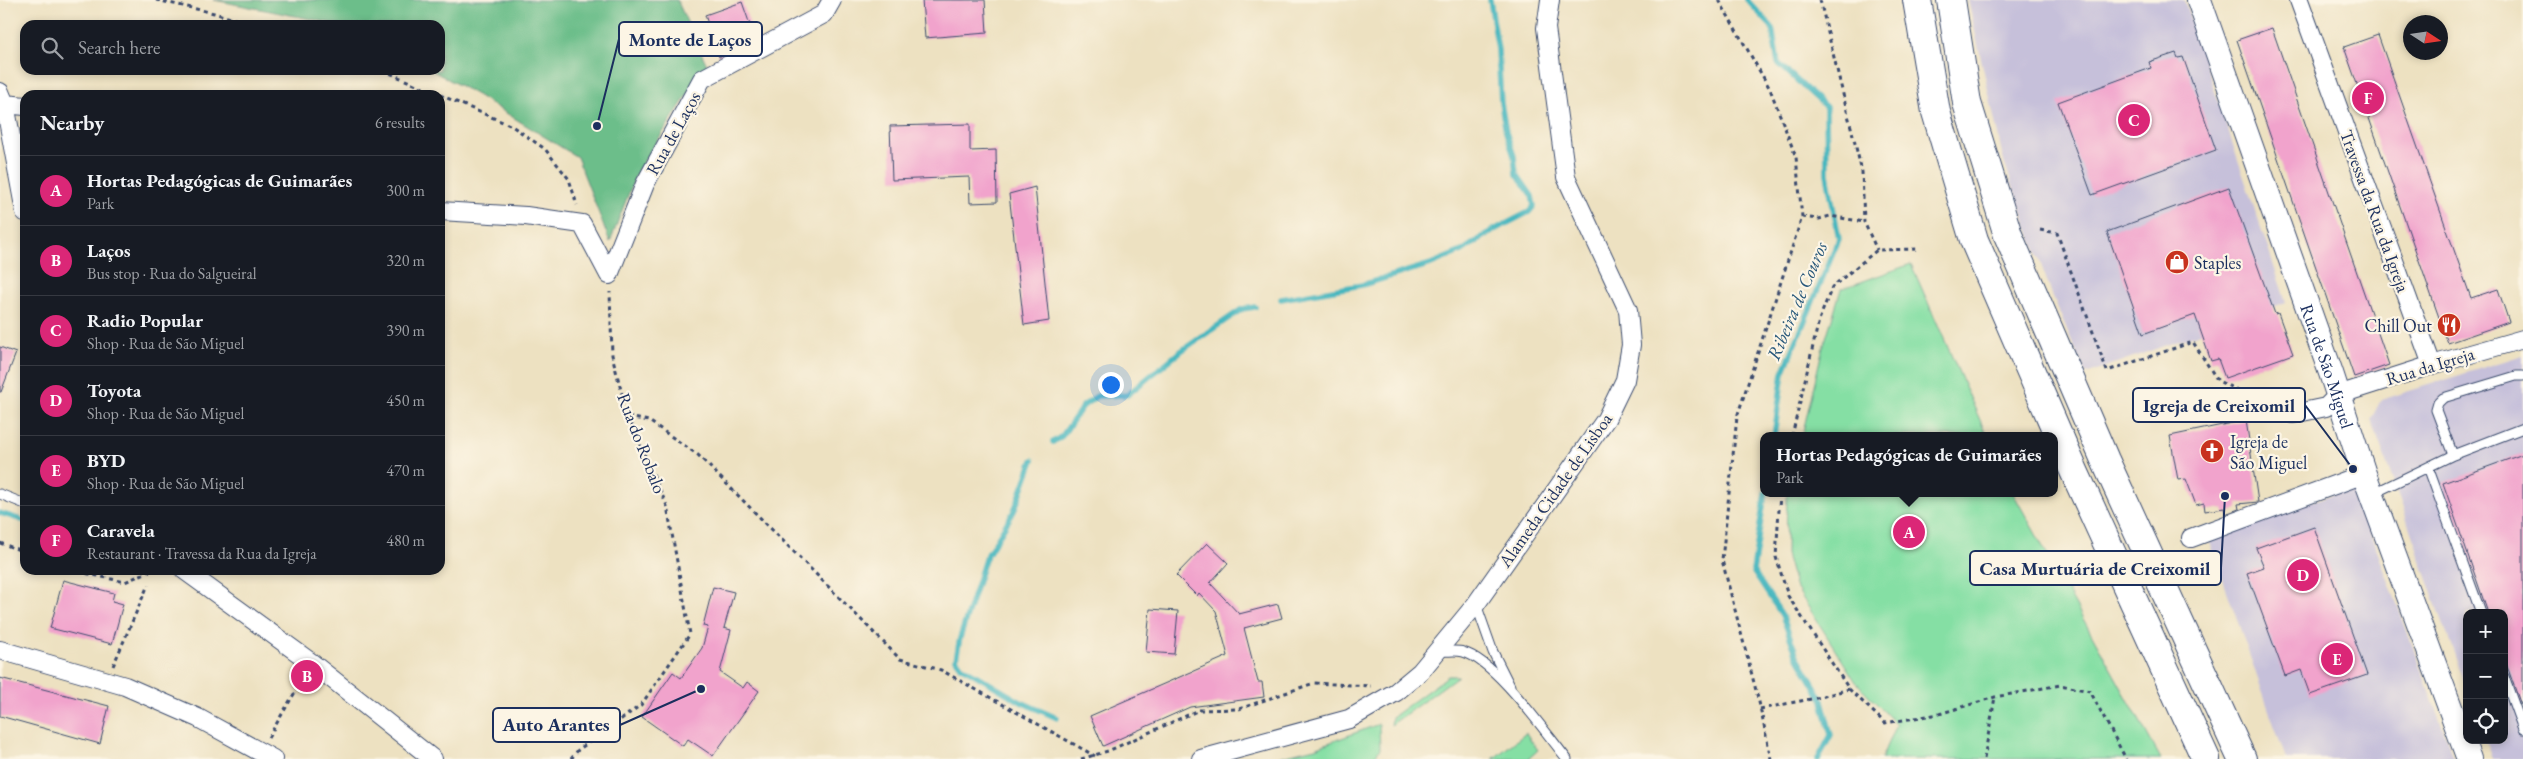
<!DOCTYPE html>
<html lang="en">
<head>
<meta charset="utf-8">
<style>
  :root { --surface:#171b24; --page:#20242c; --text:#f1f3f6; --muted:#9ea1a6; --line:#363941; --accent:#db2777 }
  body { margin:0; font-family:"EB Garamond",serif; background:var(--page); color:var(--text) }
  .controls { position:absolute; right:15px; bottom:15px; display:grid; overflow:hidden; border-radius:10px; box-shadow:0 2px 8px #0003 }
  .controls button { width:45px; height:45px; display:grid; place-items:center; padding:0; border:0; border-bottom:1px solid var(--line); background:var(--surface); color:var(--text); font:25px sans-serif }
  .compass { position:absolute; left:2403px; top:15px; width:45px; height:45px; border-radius:50%; background:var(--surface); box-shadow:0 2px 8px #0003; rotate:102deg }
  .you { position:absolute; left:1110px; top:384px; width:18px; height:18px; margin:-12px; border:4px solid #fff; border-radius:50%; background:#1a73e8; box-shadow:0 0 0 8px #1a73e833 }
  .badge { display:grid; place-items:center; width:32px; height:32px; border-radius:50%; background:var(--accent); color:#fff; font-size:16px; font-weight:700 }
  .pin { position:absolute; translate:-50% -50%; border:2px solid #fff; box-shadow:0 1px 5px #0006 }
  .popup { position:absolute; left:1760px; top:432px; width:298px; height:65px; box-sizing:border-box; display:grid; place-content:center; border-radius:10px; background:var(--surface); filter:drop-shadow(0 1px 4px #0005); font-size:16px; white-space:nowrap; color:var(--muted) }
  .popup b { font-size:19px; color:var(--text) }
  .popup::after { content:''; position:absolute; left:50%; top:100%; margin-left:-10px; border:10px solid transparent; border-top-color:var(--surface) }
  .list { margin:0; padding:0; list-style:none }
  h2 { display:flex; justify-content:space-between; align-items:center; height:65px; margin:0; padding:0 20px; font-size:21px }
  h2 small { font-size:16px; font-weight:400; color:var(--muted) }
  .list li { display:grid; grid-template-columns:32px 1fr auto; gap:15px; align-items:center; box-sizing:border-box; height:70px; padding:0 20px; border-top:1px solid var(--line) }
  .list b { display:block; font-size:19px; white-space:nowrap }
  .list p { margin:0; font-size:16px; white-space:nowrap; color:var(--muted) }
  .list em { font-size:16px; font-style:normal; color:var(--muted) }
  .icon { flex:none; width:28px; height:28px; fill:none; stroke:currentColor; stroke-width:2; stroke-linecap:round; stroke-linejoin:round }
  .map { position:relative; flex:none; width:2523px; height:759px; overflow:hidden }
  .search { position:absolute; background:var(--surface); box-shadow:0 2px 8px #0003; left:20px; top:20px; width:425px; height:55px; display:flex; align-items:center; gap:12px; box-sizing:border-box; padding:0 18px; border-radius:15px; color:var(--muted); font-size:19px }
  .panel { position:absolute; background:var(--surface); box-shadow:0 2px 8px #0003; left:20px; top:90px; width:425px; height:485px; border-radius:15px }
  .map>svg:first-child { display:block }
  .industrial { fill:#c6c0da }
  .green { fill:#85dfa4; stroke:#508781 }
  .forest { fill:#6cbe8a; stroke:#447674 }
  .lines { fill:none; stroke-linecap:round; stroke-linejoin:round }
  .stream { stroke:#48b7bf; stroke-width:5.5 }
  .building { fill:#f1a3cc }
  .lane-casing { stroke:#3a4a6d; stroke-width:11 }
  .street-casing { stroke:#3a4a6d; stroke-width:20 }
  .secondary-casing { stroke:#3a4a6d; stroke-width:26 }
  .highway-casing { stroke:#3a4a6d; stroke-width:30 }
  .path { stroke:#3a4a6d; stroke-width:3; stroke-dasharray:4 4; stroke-linecap:butt }
  .lane { stroke:#fff; stroke-width:9 }
  .street { stroke:#fff; stroke-width:18 }
  .secondary { stroke:#fff; stroke-width:24 }
  .highway { stroke:#fff; stroke-width:28 }
  .labels { text-anchor:middle; dominant-baseline:central; stroke-width:4.5; stroke-linejoin:round; paint-order:stroke }
  .street-label { font-size:18px; fill:#1b2f5e; stroke:#fcf5e5 }
  .poi-label { font-size:18px; fill:#1b2f5e; stroke:#fcf5e5; text-anchor:start }
  .water-label { font-size:19px; font-style:italic; fill:#28587b; stroke:#fcf5e5 }
  .leader { fill:none; stroke:#1b2f5e; stroke-width:2 }
  .callout-dot { fill:#1b2f5e; stroke:#fcf5e5; stroke-width:2 }
  .callout { fill:#fcf5e5; stroke:#1b2f5e; stroke-width:2 }
  .callout-label { font-size:19px; text-anchor:middle; font-weight:bold; fill:#1b2f5e }
</style>
</head>
<body>
<div class="map">
<svg width="2523" height="759" viewBox="0 0 2523 759">
  <rect width="100%" height="100%" fill="#fcf5e5"/>
  <filter id="ink" filterUnits="userSpaceOnUse"><feTurbulence type="fractalNoise" baseFrequency=".02" numOctaves="2"/><feDisplacementMap in="SourceGraphic" scale="10" xChannelSelector="R" yChannelSelector="G"/><feConvolveMatrix kernelMatrix="1 2 1 2 8 2 1 2 1" color-interpolation-filters="sRGB"/></filter>
  <filter id="wash" filterUnits="userSpaceOnUse"><feTurbulence type="fractalNoise" baseFrequency=".0096" numOctaves="4" result="noise"/><feDisplacementMap in="SourceGraphic" scale="20" xChannelSelector="R" yChannelSelector="G"/><feGaussianBlur stdDeviation="1.12" result="paint"/><feColorMatrix in="noise" values="0 0 0 0 0 0 0 0 0 0 0 0 0 0 0 0 0 1.4 0 .05"/><feComposite in="paint" operator="in"/></filter>
  <g filter="url(#wash)">
    <rect width="100%" height="100%" fill="#ede1c1"/>
    <path class="industrial" d="M1968,0H2184L2286,302L2086,374L2051,292L2004,162Z
      M2523,355V759H2492L2485,740H2504V613H2467V690L2371,419L2381,400Z
      M2354,487L2454,759H2286L2208,537Z"/>
    <path class="green" d="M1911,264L1987,436H1802L1822,351L1841,289Z
      M1787,493H2013L2161,759H1881L1896,724L1856,682L1795,586L1786,554Z
      M1448,676H1458L1391,725L1392,717Z
      M1379,724L1380,749L1373,759H1270L1315,748Z
      M1526,733L1538,750L1528,759H1493Z"/>
    <path class="forest" d="M214,0H677L707,65L637,172L610,242L577,157L477,95L431,70H440V25H341Z"/>
    <g class="lines">
      <path class="stream" d="M1747,0L1772,27L1778,63L1826,107L1827,174L1839,239L1783,373L1774,436
        M1281,299L1362,285L1431,264L1462,251L1490,232L1529,212L1534,206L1532,196L1516,173L1514,156L1506,132L1501,103L1498,50L1490,0
        M1053,442L1062,436L1083,406L1097,396L1127,395L1181,351L1242,309L1255,307
        M1033,460L1014,511L985,559L960,638L956,659L962,667L1021,702L1057,718
        M1765,493L1753,571L1782,615L1797,656L1821,697L1831,735L1818,759
        M0,513L25,521"/>
    </g>
    <g id="blocks">
      <path class="building" d="M922,0H985L987,33L925,38Z
        M742,2L755,39L719,57L705,15Z
        M2272,28L2389,365L2354,377L2237,40Z
        M2378,35L2471,298L2498,289L2509,322L2448,343L2344,47Z
        M2176,53L2178,58L2183,57L2216,150L2092,195L2058,102L2151,68L2149,62Z
        M970,124V151L996,150L997,202L970,203L969,177L892,180L890,126Z
        M1035,187L1049,321L1024,325L1009,194Z
        M2229,187L2275,314L2278,313L2293,354L2225,378L2218,359L2211,361L2195,315L2143,334L2107,232Z
        M0,347L16,353L1,392H0Z
        M2246,420L2258,502L2238,504L2239,509L2225,514L2224,508L2205,511L2204,503L2196,505L2186,479L2178,480L2170,436Z
        M2523,454V705H2521L2504,658V613H2488L2443,483Z
        M2314,527L2367,675L2310,695L2301,670L2285,676L2247,573L2264,567L2256,548Z
        M1207,543L1228,563L1210,583L1239,614L1278,604L1282,618L1244,628L1258,682H1262L1264,697L1190,707L1103,746L1090,716L1228,656L1216,611L1199,593L1197,596L1176,575Z
        M63,580L114,593L112,601L123,604L112,644L50,628Z
        M713,587L734,592L724,628L731,630L720,672L743,688L747,682L759,691L713,756L688,739L683,746L642,717L673,672L681,678L702,648L708,627L703,626Z
        M1150,609L1178,611L1174,654L1146,652Z
        M0,678L109,706L100,744L0,716Z"/>
    </g>
  </g>
  <g filter="url(#ink)">
    <use href="#blocks" fill-opacity="0" stroke="#3a4a6d" stroke-width="1"/>
    <g class="lines">
      <g class="lane-casing">
        <path id="lane" d="M2453,455L2436,410L2438,403L2443,398L2516,376H2523
          M2428,467L2481,613
          M0,494L25,504
          M2372,494L2453,455L2523,428
          M1476,604L1493,652L1510,686
          M1439,651C1447,652 1456,650 1463,652C1496,661 1544,731 1567,759
          M2504,677L2523,729"/>
      </g>
      <g class="street-casing">
        <path id="street" d="M2299,0L2432,365
          M0,92L5,104L25,212
          M5,104L25,106
          M440,211L526,216L582,224L609,275
          M609,275L645,184L702,79L824,14L832,0
          M2293,414L2326,407L2338,395L2432,365L2523,339
          M2191,538L2364,474
          M184,570L312,663L433,759
          M0,650L125,686L198,718L273,759
          M1201,759L1349,719L1396,692L1420,672L1476,604L1606,419L1625,380L1631,345L1628,310L1566,177L1546,28L1550,0"/>
      </g>
      <g class="secondary-casing">
        <g id="secondary">
          <path id="s1" d="M2199,0L2331,373L2364,474L2469,759"/>
        </g>
      </g>
      <g class="highway-casing">
        <path id="highway" d="M1917,0L1936,112L1974,240L2074,471L2206,759
          M1951,0L1967,103L2008,235L2105,460L2242,759"/>
      </g>
      <path class="path" d="M156,0L214,13L254,25
        M1719,0L1770,89L1796,157L1802,217L1737,417L1722,560L1759,702L1771,759
        M1820,0L1862,172L1864,222L1877,250
        M383,70L439,95
        M440,95L512,126L545,149L569,179L577,205
        M1802,217L1819,219L1830,216L1864,222
        M2040,230L2057,233L2107,371L2193,342L2218,381L2278,409
        M628,417L649,421L698,455L900,659L941,670L1095,756
        M1792,436L1819,320L1832,287L1877,250L1920,249
        M1780,493L1776,557L1788,596L1849,689L1885,723L1939,714L1995,697L2060,685L2090,691L2126,759
        M0,543L25,552
        M71,570L125,582L152,570
        M113,666L148,585
        M1760,709L1821,697L1849,689
        M268,738L304,677
        M571,759L578,750L641,705L690,634L667,506L628,417L612,355L610,292
        M1081,759L1108,751L1199,710L1239,709L1314,683L1371,686
        M1984,759L1995,697"/>
      <use href="#lane" class="lane"/>
      <use href="#street" class="street"/>
      <use href="#secondary" class="secondary"/>
      <use href="#highway" class="highway"/>
    </g>
  </g>
  <defs>
    <g id="shop-disc" transform="scale(1.25)"><circle r="9.5" fill="#c8321e" stroke="#fcf5e5"/><path d="M-5-2.5h2.3a2.7 3.5 0 0 1 5.4 0H5L5.5 6h-11ZM-1.5-2.5h3a1.5 2.3 0 0 0-3 0Z" fill="#fff"/></g>
    <g id="restaurant-disc" transform="scale(1.25)"><circle r="9.5" fill="#c8321e" stroke="#fcf5e5"/><path d="M-5-6h1v4h1v-4h1v4h1v-4h1v5L-1.5 .5V6h-2V.5L-5-1ZM5-6V6H3V1.5H1.5Q1.5-4 5-6Z" fill="#fff"/></g>
    <g id="church-disc" transform="scale(1.25)"><circle r="9.5" fill="#c8321e" stroke="#fcf5e5"/><path d="M-1.2-6h2.4v3.5h3.3v2.4h-3.3V6h-2.4V-.1h-3.3v-2.4h3.3Z" fill="#fff"/></g>
  </defs>
  <g fill-rule="evenodd">
    <use href="#shop-disc" x="2177" y="262"/>
    <use href="#restaurant-disc" x="2449" y="325"/>
    <use href="#church-disc" x="2212" y="451"/>
  </g>
  <g class="labels">
    <g class="street-label">
      <text transform="translate(673 133) rotate(-61)">Rua de Laços</text>
      <text transform="translate(2375 211) rotate(70)">Travessa da Rua da Igreja</text>
      <text stroke="none"><textPath href="#s1" startOffset="388">Rua de São Miguel</textPath></text>
      <text transform="translate(2430 366) rotate(-17)">Rua da Igreja</text>
      <text transform="translate(642 443) rotate(69)">Rua do Robalo</text>
      <text transform="translate(1555 490) rotate(-55)">Alameda Cidade de Lisboa</text>
    </g>
    <g class="poi-label">
      <text x="2194" y="262">Staples</text>
      <text x="2432" y="325" text-anchor="end">Chill Out</text>
      <text x="2230" y="441">Igreja de<tspan x="2230" dy="21">São Miguel</tspan></text>
    </g>
    <g class="water-label">
      <text transform="translate(1797 301) rotate(-67)">Ribeira de Couros</text>
    </g>
  </g>
  <path class="leader" d="M597 126L619 39M2353 469L2305 405M2225 496L2221 568M701 689L620 725"/>
  <g class="callout-dot">
    <circle cx="597" cy="126" r="5"/>
    <circle cx="2353" cy="469" r="5"/>
    <circle cx="2225" cy="496" r="5"/>
    <circle cx="701" cy="689" r="5"/>
  </g>
  <g class="callout">
    <rect x="619" y="22" width="143" height="34" rx="5"/>
    <rect x="2133" y="388" width="172" height="34" rx="5"/>
    <rect x="1970" y="551" width="251" height="34" rx="5"/>
    <rect x="493" y="708" width="127" height="34" rx="5"/>
  </g>
  <g class="callout-label">
    <text x="690" y="46">Monte de Laços</text>
    <text x="2219" y="412">Igreja de Creixomil</text>
    <text x="2095" y="575">Casa Murtuária de Creixomil</text>
    <text x="556" y="731">Auto Arantes</text>
  </g>
</svg>
<div class="controls">
<button>+</button>
<button>−</button>
<button><svg class="icon" aria-label="locate" viewBox="0 0 24 24"><circle cx="12" cy="12" r="6"/><path d="M12 2v4M12 18v4M2 12h4M18 12h4"/></svg></button>
</div>
<svg class="compass" viewBox="-18 -18 36 36"><path d="M0-13l5 13h-10z" fill="#e53935"/><path d="M0 13l5-13h-10z" fill="#9ea1a6"/></svg>
<div class="you"></div>
<div class="pin badge" style="left:1909px;top:532px">A</div>
<div class="popup"><b>Hortas Pedagógicas de Guimarães</b>Park</div>
<div class="pin badge" style="left:307px;top:676px">B</div>
<div class="pin badge" style="left:2134px;top:120px">C</div>
<div class="pin badge" style="left:2303px;top:575px">D</div>
<div class="pin badge" style="left:2337px;top:659px">E</div>
<div class="pin badge" style="left:2368px;top:98px">F</div>
<div class="search"><svg class="icon" aria-label="search" viewBox="0 0 24 24"><circle cx="10" cy="10" r="6"/><path d="M15 15l6 6"/></svg>Search here</div>
<section class="panel">
<h2>Nearby<small>6 results</small></h2>
<ul class="list">
<li><span class="badge">A</span><div><b>Hortas Pedagógicas de Guimarães</b><p>Park</p></div><em>300 m</em></li>
<li><span class="badge">B</span><div><b>Laços</b><p>Bus stop · Rua do Salgueiral</p></div><em>320 m</em></li>
<li><span class="badge">C</span><div><b>Radio Popular</b><p>Shop · Rua de São Miguel</p></div><em>390 m</em></li>
<li><span class="badge">D</span><div><b>Toyota</b><p>Shop · Rua de São Miguel</p></div><em>450 m</em></li>
<li><span class="badge">E</span><div><b>BYD</b><p>Shop · Rua de São Miguel</p></div><em>470 m</em></li>
<li><span class="badge">F</span><div><b>Caravela</b><p>Restaurant · Travessa da Rua da Igreja</p></div><em>480 m</em></li>
</ul>
</section>
</div>
</body>
</html>
